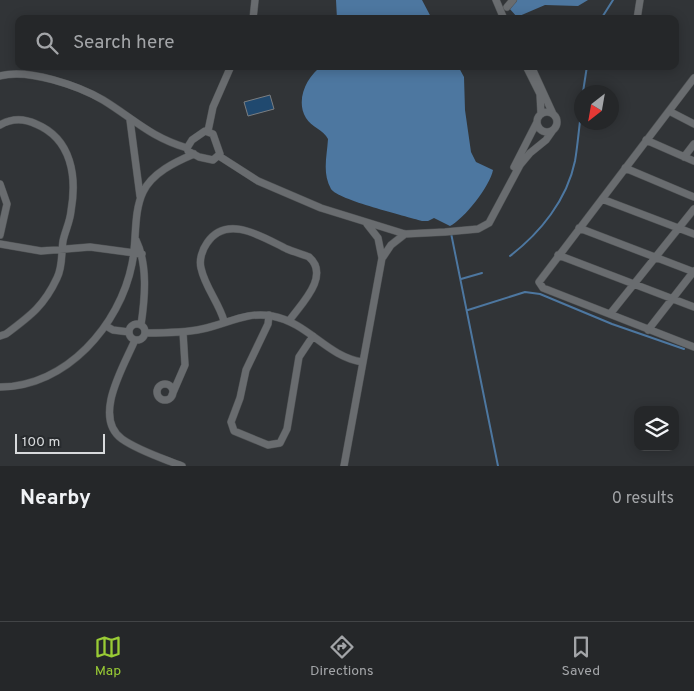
<!DOCTYPE html>
<html lang="en">
<head>
<meta charset="utf-8">
<style>
  :root { --surface:#252729; --page:#313335; --text:#f1f3f6; --muted:#a3a5a8; --line:#424446; --accent:#99cb35 }
  body { margin:0; font-family:Overpass,sans-serif; background:var(--page); color:var(--text) }
  .controls { position:absolute; right:15px; bottom:15px; display:grid; overflow:hidden; border-radius:10px; box-shadow:0 2px 12px #0003 }
  .controls button { width:45px; height:45px; display:grid; place-items:center; padding:0; border:0; border-bottom:1px solid var(--line); background:var(--surface); color:var(--text); font:25px sans-serif }
  .compass { position:absolute; left:574px; top:85px; width:45px; height:45px; border-radius:50%; background:var(--surface); box-shadow:0 2px 12px #0003; rotate:211deg }
  .scale { position:absolute; left:15px; bottom:12px; width:90px; box-sizing:border-box; padding-left:5px; border:2px solid #d8dadc; border-top:0; font-size:14px; line-height:18px; white-space:nowrap; color:#d8dadc; -webkit-text-stroke:4px #272a2d; paint-order:stroke }
  .list { margin:0; padding:0; list-style:none }
  h2 { display:flex; justify-content:space-between; align-items:center; height:65px; margin:0; padding:0 20px; font-size:21px }
  h2 small { font-size:16px; font-weight:400; color:var(--muted) }
  .icon { flex:none; width:28px; height:28px; fill:none; stroke:currentColor; stroke-width:2; stroke-linecap:round; stroke-linejoin:round }
  .map { position:relative; flex:none; width:694px; height:466px; overflow:hidden }
  .search { position:absolute; background:var(--surface); box-shadow:0 2px 12px #0003; left:15px; right:15px; top:15px; height:55px; display:flex; align-items:center; gap:12px; box-sizing:border-box; padding:0 18px; border-radius:10px; color:var(--muted); font-size:19px }
  .sheet { height:155px; background:var(--surface) }
  nav { display:flex; justify-content:space-around; align-items:center; box-sizing:border-box; height:70px; border-top:1px solid var(--line); background:var(--surface); font-size:14px; color:var(--muted) }
  nav a { display:grid; justify-items:center; gap:2px }
  nav .on { color:var(--accent) }
  .map>svg:first-child { display:block }
  .water { fill:#4d77a0 }
  .lines { fill:none; stroke-linecap:round; stroke-linejoin:round }
  .stream { stroke:#4d77a0; stroke-width:2 }
  .building { fill:#20496f; stroke:#7b7e81 }
  .minor-casing { stroke:#4e5153; stroke-width:8 }
  .minor { stroke:#696c6f; stroke-width:7 }
</style>
</head>
<body>
<div class="map">
<svg width="694" height="466" viewBox="0 0 694 466">
  <rect width="100%" height="100%" fill="#313437"/>
  <path class="water" d="M336,0H422L432,19H337Z
    M515,0H588L578,6L545,5L517,17L509,8Z
    M322,66H458L464,77L465,110L471,152L476,162L493,170C490,186 464,219 450,226L434,218L428,221H422C406,216 338,200 331,189C322,173 327,156 328,139C324,130 311,127 306,118C295,100 307,76 322,66Z"/>
  <g class="lines">
    <path class="stream" d="M601,19L613,0
      M583,92L587,66
      M451,233L498,466
      M510,256C540,233 567,200 575,161C578,144 579,125 582,107
      M461,279L482,273
      M468,310L525,292L540,294L612,324L684,349"/>
  </g>
  <path class="building" d="M270,95L274,109L248,116L244,102Z"/>
  <g class="lines">
    <g class="minor-casing">
      <path id="minor" d="M496,0L504,19
        M507,7L513,0
        M253,19L255,0
        M637,19L640,0
        M526,66L540,94L541,114
        M531,66L553,114
        M0,76C28,68 79,86 103,100C134,119 150,137 187,148
        M694,78L539,282L543,288L694,347
        M669,111L694,124
        M537 122a10 10 0 1 1 20 0a10 10 0 1 1-20 0Z
        M130,120L140,196
        M0,125C12,118 23,118 36,124C72,139 77,177 71,211C70,222 65,231 63,241C61,254 63,266 57,278C44,306 30,316 6,334L0,336
        M205,131L213,134L220,154L213,160L199,157L188,151L187,148L192,140Z
        M208,131L213,107L231,66
        M646,140L694,161
        M219,156L258,181L321,208L405,234L445,232L478,229L489,223L520,165L530,153L546,140L553,130
        M684,157L694,144
        M514,167L537,122
        M625,168L694,197
        M0,184L7,204L0,235
        M602,199L694,234
        M579,228L694,272
        M136,240C148,265 145,298 141,325
        M0,244L41,251L90,247L142,254
        M558,255L694,307
        M383,257L391,245L405,234
        M610,314L694,209
        M269,315L268,324L246,370L240,398L231,422L234,431L268,445L280,443L287,429L299,357L313,336
        M224,321C219,303 205,287 201,268C199,260 202,250 207,243C227,213 264,238 287,249C294,252 302,254 309,257C331,276 300,305 289,321
        M129 332a8 8 0 1 1 16 0a8 8 0 1 1-16 0Z
        M106,326L113,330L129,332
        M648,330L694,271
        M146,333C165,333 184,333 202,329C227,324 247,311 272,316C309,323 326,356 362,362
        M135,340C124,366 92,417 122,439C139,451 162,458 182,466
        M157 392a8 8 0 1 1 16 0a8 8 0 1 1-16 0Z
        M0,387C66,387 120,325 132,264C137,241 133,213 143,192C152,173 175,162 194,154
        M172,395L185,365L183,332
        M344,466L382,258L378,238L367,224"/>
    </g>
    <use href="#minor" class="minor"/>
  </g>
</svg>
<div class="controls">
<button><svg class="icon" aria-label="layers" viewBox="0 0 24 24"><path d="M12 4l9 5-9 5-9-5zM3 14l9 5 9-5"/></svg></button>
</div>
<svg class="compass" viewBox="-18 -18 36 36"><path d="M0-13l5 13h-10z" fill="#e53935"/><path d="M0 13l5-13h-10z" fill="#a3a5a8"/></svg>
<div class="scale">100 m</div>
<div class="search"><svg class="icon" aria-label="search" viewBox="0 0 24 24"><circle cx="10" cy="10" r="6"/><path d="M15 15l6 6"/></svg>Search here</div>
</div>
<section class="sheet">
<h2>Nearby<small>0 results</small></h2>
<ul class="list">
</ul>
</section>
<nav>
<a class="on"><svg class="icon" aria-label="map" viewBox="0 0 24 24"><path d="M3 6l6-2 6 2 6-2v14l-6 2-6-2-6 2zM9 4v14M15 6v14"/></svg>Map</a>
<a><svg class="icon" aria-label="directions" viewBox="0 0 24 24"><path d="M12 3l9 9-9 9-9-9zM9 14v-3h6M13 9l2 2-2 2"/></svg>Directions</a>
<a><svg class="icon" aria-label="saved" viewBox="0 0 24 24"><path d="M7 4h10v16l-5-4-5 4z"/></svg>Saved</a>
</nav>
</body>
</html>
